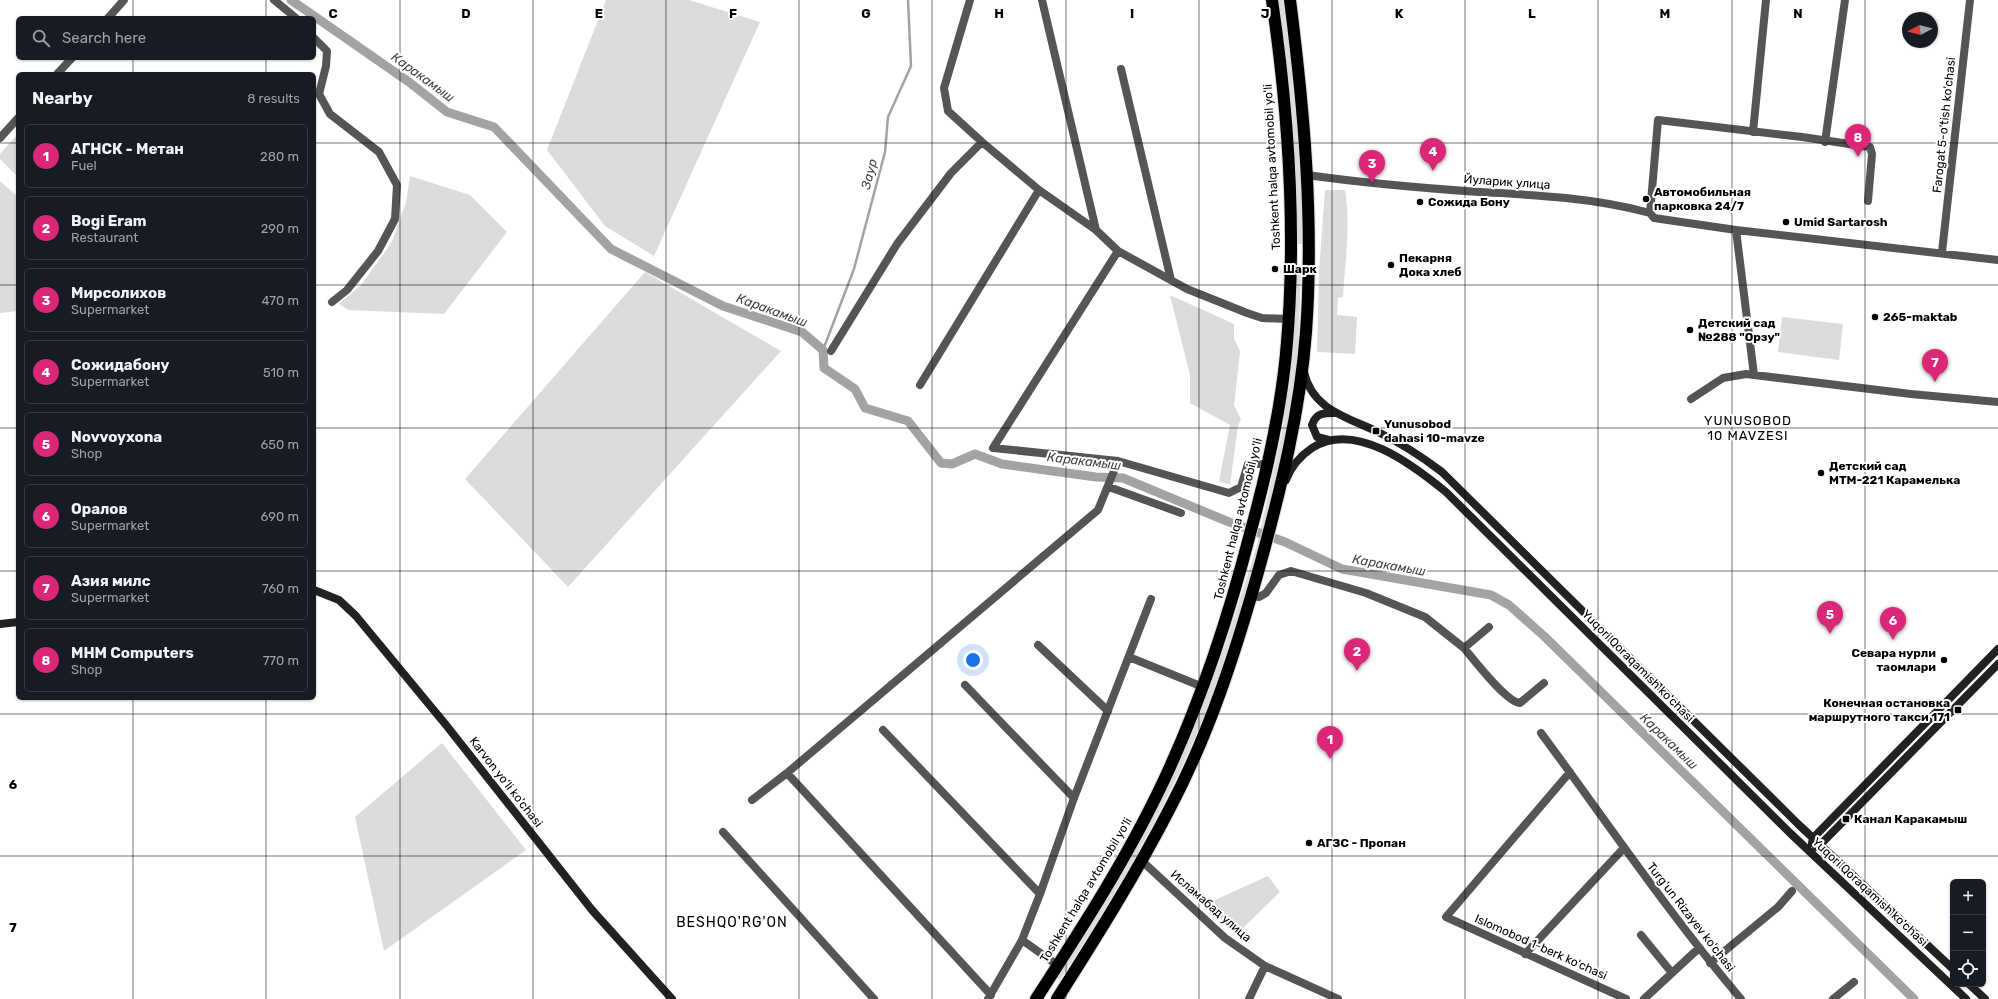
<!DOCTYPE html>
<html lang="en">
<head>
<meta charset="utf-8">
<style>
  :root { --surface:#171b24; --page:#20242c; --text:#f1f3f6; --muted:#9ea1a6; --line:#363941; --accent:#db2777 }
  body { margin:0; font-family:Rubik,sans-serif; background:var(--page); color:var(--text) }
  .controls { position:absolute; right:12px; bottom:12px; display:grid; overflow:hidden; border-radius:6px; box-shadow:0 1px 3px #0004 }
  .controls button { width:36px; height:36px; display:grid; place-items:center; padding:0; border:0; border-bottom:1px solid var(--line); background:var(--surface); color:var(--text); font:20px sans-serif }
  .compass { position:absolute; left:1902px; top:12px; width:36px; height:36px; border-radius:50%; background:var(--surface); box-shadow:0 1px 3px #0004; rotate:263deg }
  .you { position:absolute; left:973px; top:660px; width:14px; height:14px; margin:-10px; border:3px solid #fff; border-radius:50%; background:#1a73e8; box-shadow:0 0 0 6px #1a73e833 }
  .badge { display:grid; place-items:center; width:26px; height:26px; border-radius:50%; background:var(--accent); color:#fff; font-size:13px; font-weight:700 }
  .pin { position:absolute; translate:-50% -33px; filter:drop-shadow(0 1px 2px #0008) }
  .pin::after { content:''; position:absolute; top:21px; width:14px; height:12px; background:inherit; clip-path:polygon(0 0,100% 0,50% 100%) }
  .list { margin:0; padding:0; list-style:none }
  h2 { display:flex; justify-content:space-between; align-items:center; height:52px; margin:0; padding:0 16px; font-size:17px }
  h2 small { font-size:13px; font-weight:400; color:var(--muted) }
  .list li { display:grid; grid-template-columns:26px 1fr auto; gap:12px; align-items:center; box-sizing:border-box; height:64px; margin:0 8px 8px; padding:0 8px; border:1px solid var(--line); border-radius:6px }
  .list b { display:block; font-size:15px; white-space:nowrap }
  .list p { margin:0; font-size:13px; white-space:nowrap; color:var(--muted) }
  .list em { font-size:13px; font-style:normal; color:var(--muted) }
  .icon { flex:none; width:22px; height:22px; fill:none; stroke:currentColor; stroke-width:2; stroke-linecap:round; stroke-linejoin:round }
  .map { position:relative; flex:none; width:1998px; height:999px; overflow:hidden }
  .search { position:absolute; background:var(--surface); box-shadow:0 1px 3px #0004; left:16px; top:16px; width:300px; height:44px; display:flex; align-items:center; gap:10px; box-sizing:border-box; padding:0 14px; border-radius:6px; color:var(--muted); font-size:15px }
  .panel { position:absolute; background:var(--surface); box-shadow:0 1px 3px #0004; left:16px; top:72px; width:300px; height:628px; border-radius:6px }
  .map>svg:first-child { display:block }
  .green { fill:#dcdcdc }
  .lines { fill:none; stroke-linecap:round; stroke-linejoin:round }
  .stream { stroke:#a3a3a3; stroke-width:2.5 }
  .canal { stroke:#a3a3a3; stroke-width:9 }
  .highway-casing { stroke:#dbdbdb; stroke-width:14 }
  .street { stroke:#555; stroke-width:8 }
  .secondary { stroke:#222; stroke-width:8 }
  .highway { stroke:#000; stroke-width:12 }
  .grid { fill:none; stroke:#000; stroke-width:1; stroke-opacity:0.55 }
  .poi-dot { fill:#000; stroke:#fff; stroke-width:1.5 }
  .labels { text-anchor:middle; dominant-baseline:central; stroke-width:4; stroke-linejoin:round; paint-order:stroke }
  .street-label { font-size:12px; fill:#000; stroke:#fff }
  .poi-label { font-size:12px; font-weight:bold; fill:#000; stroke:#fff; text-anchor:start }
  .water-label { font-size:13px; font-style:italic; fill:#444; stroke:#fff }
  .neighbourhood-label { font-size:13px; letter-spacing:1px; fill:#000; stroke:#fff }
  .quarter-label { font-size:14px; letter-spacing:1px; fill:#000; stroke:#fff }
  .grid-label { font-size:13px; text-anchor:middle; font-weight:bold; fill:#000; stroke:#fff; stroke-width:4; stroke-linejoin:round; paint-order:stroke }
</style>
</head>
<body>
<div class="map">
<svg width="1998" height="999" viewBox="0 0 1998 999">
  <rect width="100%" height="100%" fill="#fff"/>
  <path class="green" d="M606,0H689L760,22L654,256L605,226L547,150Z
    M1278,0H1283C1295,81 1302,162 1302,244H1296C1296,162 1289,82 1278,0Z
    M18,134V177L0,159V154Z
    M410,176L470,195L507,232L444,314L349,310L339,304L361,285L392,242L406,202Z
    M0,181L18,197V311L0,313Z
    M1325,190H1345C1351,225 1345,262 1343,297L1338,298L1337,315L1357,317L1355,354L1317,352L1319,272Z
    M1301,265C1300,305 1299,345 1295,384C1290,423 1281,460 1273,497C1251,592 1220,686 1179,773C1145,845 1103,914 1060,980L1056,977L1183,751L1227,639L1256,549L1282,433L1292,362L1296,266Z
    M645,272L781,351L568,587L465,479Z
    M1170,295L1234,324V339L1240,351L1234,405L1241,419L1238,426L1230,485L1219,481L1230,425L1190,403V375Z
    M1782,317L1843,324L1839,360L1778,352Z
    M442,743L526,850L384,951L355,817Z
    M1268,876L1280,892L1237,934L1204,905Z"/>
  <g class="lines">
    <path class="stream" d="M823,350L854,269L885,152L888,117L911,66L908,0"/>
    <path class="canal" d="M291,0L409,82L447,112L494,127L611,249L723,306L802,332L823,350L824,368L855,389L865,408L908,421L941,463L952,464L975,454L1002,464L1096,477L1123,478L1229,522L1285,542L1342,569L1491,595L1509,605L1545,637L1914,999"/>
    <g class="highway-casing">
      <path id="highway" d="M1036,999C1082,928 1128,857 1164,780C1202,699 1229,616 1251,530C1267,472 1280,414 1286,354C1297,237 1289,116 1272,0
        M1057,999C1097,936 1136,874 1170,808C1210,732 1237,648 1260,565C1281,488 1300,412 1306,332C1314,221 1304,110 1290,0"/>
    </g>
    <path class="street" d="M274,0L296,18
      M970,0L944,88L948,111L982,142L1039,190L1096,230L1118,251L1187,289L1247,313L1262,318L1288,319
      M1042,0L1096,230
      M108,18L124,0
      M314,38L327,51L326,66L319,94L330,114L379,152L397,185L395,219L378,251L347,290L332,302
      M1121,69L1171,280
      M57,74L72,58
      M1753,132L1766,0
      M0,138L18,118
      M1825,142L1845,0
      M1307,175C1363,183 1422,188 1479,192C1536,195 1595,198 1650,213L1658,120L1802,137L1870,147L1872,154L1868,201
      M1650,213L1654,218L1736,230L1998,260
      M1736,230L1754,375
      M1118,251L993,448L1118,461L1229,493L1241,487L1248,464H1268
      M1942,252L1970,0
      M831,351L897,244L951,173L982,142
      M920,385L1039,190
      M1691,399L1723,378L1746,374L1911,394L1998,402
      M1109,487L1181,513
      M1251,596L1259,597L1266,593L1279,575L1291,571L1366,593L1425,617L1464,648
      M1489,627L1464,648C1474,660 1506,702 1520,703L1544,683
      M1038,645L1108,711
      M1129,657L1203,687
      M965,685L1074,798
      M883,730L1040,894
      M1541,733C1607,822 1669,914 1741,999
      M1570,772L1446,917L1626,999
      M787,773L991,995
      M752,800L787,773L1098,510L1118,461
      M723,832L874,999
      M1142,861L1225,938L1265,966L1338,999
      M1641,935L1672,973L1699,948
      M1022,940L1053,962
      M1525,954L1623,849
      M1710,963L1778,907L1792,891
      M988,999L1022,940L1040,894L1074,798L1151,599
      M1249,999L1265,966
      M1644,999L1672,973
      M1833,999L1854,982"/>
    <path class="secondary" d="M1304,372C1312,409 1346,417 1376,431C1399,442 1421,456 1442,472L1798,824L1953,969
      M1329,440L1317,437L1312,425C1316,413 1323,413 1335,413
      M1286,480C1291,467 1300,456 1312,448C1355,420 1413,465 1446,492L1790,833L1966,999
      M314,590L339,600L356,616L446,725L592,910L672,999
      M0,624L18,622
      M1812,843L1813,838L1998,649
      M1816,847L1820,845L1998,664
      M1969,984L1985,999"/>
    <use href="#highway" class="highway"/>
  </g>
  <path class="grid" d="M133,0V18M266,0V18M400,0V999M533,0V999M666,0V999M799,0V999M932,0V999M1066,0V999M1199,0V999M1332,0V999M1465,0V999M1598,0V999M1732,0V999M1865,0V999M133,58V74M266,58V74M0,143H18M314,143H1998M0,285H18M314,285H1998M0,428H18M314,428H1998M0,571H18M314,571H1998M133,698V999M266,698V999M0,714H1998M0,856H1998"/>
  <g class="poi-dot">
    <circle cx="1646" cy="199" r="4"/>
    <circle cx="1420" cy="202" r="4"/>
    <circle cx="1786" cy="222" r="4"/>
    <circle cx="1391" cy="265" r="4"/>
    <circle cx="1275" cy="269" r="4"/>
    <circle cx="1875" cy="317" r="4"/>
    <circle cx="1690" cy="330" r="4"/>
    <rect x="1372" y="427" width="8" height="8" rx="2"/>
    <circle cx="1821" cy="473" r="4"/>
    <circle cx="1944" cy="660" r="4"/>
    <rect x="1954" y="706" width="8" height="8" rx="2"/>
    <rect x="1842" y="815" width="8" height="8" rx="2"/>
    <circle cx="1309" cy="843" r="4"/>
  </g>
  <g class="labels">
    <g class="street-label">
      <text transform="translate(1944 125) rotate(-84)">Farogat 5-o'tish ko'chasi</text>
      <text transform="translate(1272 167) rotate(-93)">Toshkent halqa avtomobil yo'li</text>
      <text transform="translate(1507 182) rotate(4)">Йуларик улица</text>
      <text transform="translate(1238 519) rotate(-76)">Toshkent halqa avtomobil yo'li</text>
      <text transform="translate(1638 666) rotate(45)">Yuqori Qoraqamish ko'chasi</text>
      <text transform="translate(506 782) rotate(52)">Karvon yo‘li ko'chasi</text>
      <text transform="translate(1086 890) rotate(-59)">Toshkent halqa avtomobil yo'li</text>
      <text transform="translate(1870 892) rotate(43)">Yuqori Qoraqamish ko'chasi</text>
      <text transform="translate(1211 906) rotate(41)">Исламабад улица</text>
      <text transform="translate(1691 917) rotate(52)">Turg'un Rizayev ko'chasi</text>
      <text transform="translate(1541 947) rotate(24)">Islomobod 1-berk ko'chasi</text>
    </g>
    <g class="poi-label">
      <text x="1654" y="192">Автомобильная<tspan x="1654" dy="14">парковка 24/7</tspan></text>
      <text x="1428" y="202">Сожида Бону</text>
      <text x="1794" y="222">Umid Sartarosh</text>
      <text x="1399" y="258">Пекарня<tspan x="1399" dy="14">Дока хлеб</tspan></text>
      <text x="1283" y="269">Шарк</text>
      <text x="1883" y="317">265-maktab</text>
      <text x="1698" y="323">Детский сад<tspan x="1698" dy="14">№288 "Орзу"</tspan></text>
      <text x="1384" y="424">Yunusobod<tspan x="1384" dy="14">dahasi 10-mavze</tspan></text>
      <text x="1829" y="466">Детский сад<tspan x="1829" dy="14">МТМ-221 Карамелька</tspan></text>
      <text x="1936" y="653" text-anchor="end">Севара нурли<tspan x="1936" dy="14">таомлари</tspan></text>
      <text x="1950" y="703" text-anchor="end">Конечная остановка<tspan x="1950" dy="14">маршрутного такси 171</tspan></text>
      <text x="1854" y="819">Канал Каракамыш</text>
      <text x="1317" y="843">АГЗС - Пропан</text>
    </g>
    <g class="water-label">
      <text transform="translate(423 77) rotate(36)">Каракамыш</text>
      <text transform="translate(869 174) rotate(-75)">Заур</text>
      <text transform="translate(772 310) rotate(20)">Каракамыш</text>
      <text transform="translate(1084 461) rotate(7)">Каракамыш</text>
      <text transform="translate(1389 565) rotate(10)">Каракамыш</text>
      <text transform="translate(1669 741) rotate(44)">Каракамыш</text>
    </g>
    <g class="neighbourhood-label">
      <text x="1748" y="420">YUNUSOBOD<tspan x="1748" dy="15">10 MAVZESI</tspan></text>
    </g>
    <g class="quarter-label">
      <text x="732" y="922">BESHQO'RG'ON</text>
    </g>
  </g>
  <g class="grid-label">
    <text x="333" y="18">C</text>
    <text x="466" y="18">D</text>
    <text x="599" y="18">E</text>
    <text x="733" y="18">F</text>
    <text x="866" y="18">G</text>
    <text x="999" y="18">H</text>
    <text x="1132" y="18">I</text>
    <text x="1265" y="18">J</text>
    <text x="1399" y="18">K</text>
    <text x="1532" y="18">L</text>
    <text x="1665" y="18">M</text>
    <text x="1798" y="18">N</text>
    <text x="13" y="789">6</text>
    <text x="13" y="932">7</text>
  </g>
</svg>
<div class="controls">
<button>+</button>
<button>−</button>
<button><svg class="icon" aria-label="locate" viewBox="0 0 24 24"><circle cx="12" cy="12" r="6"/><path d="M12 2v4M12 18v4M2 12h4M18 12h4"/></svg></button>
</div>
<svg class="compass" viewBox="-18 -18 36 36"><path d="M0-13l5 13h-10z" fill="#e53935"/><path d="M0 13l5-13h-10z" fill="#9ea1a6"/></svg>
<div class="you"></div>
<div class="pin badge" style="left:1330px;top:759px">1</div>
<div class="pin badge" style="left:1357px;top:671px">2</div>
<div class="pin badge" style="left:1372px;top:183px">3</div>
<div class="pin badge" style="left:1433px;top:171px">4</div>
<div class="pin badge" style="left:1830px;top:634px">5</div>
<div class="pin badge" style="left:1893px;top:640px">6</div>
<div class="pin badge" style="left:1935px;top:382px">7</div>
<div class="pin badge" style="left:1858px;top:157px">8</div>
<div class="search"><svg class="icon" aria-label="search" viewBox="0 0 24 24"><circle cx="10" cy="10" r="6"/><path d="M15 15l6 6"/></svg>Search here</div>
<section class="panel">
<h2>Nearby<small>8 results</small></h2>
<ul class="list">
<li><span class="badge">1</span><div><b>АГНСК - Метан</b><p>Fuel</p></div><em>280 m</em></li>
<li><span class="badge">2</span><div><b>Bogi Eram</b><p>Restaurant</p></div><em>290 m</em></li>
<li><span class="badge">3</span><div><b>Мирсолихов</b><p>Supermarket</p></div><em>470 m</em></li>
<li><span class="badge">4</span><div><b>Сожидабону</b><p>Supermarket</p></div><em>510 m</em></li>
<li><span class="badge">5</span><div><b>Novvoyxona</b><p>Shop</p></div><em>650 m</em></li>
<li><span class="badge">6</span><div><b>Оралов</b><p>Supermarket</p></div><em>690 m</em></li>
<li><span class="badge">7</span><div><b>Азия милс</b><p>Supermarket</p></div><em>760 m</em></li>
<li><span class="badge">8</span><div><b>MHM Computers</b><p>Shop</p></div><em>770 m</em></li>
</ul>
</section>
</div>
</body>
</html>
